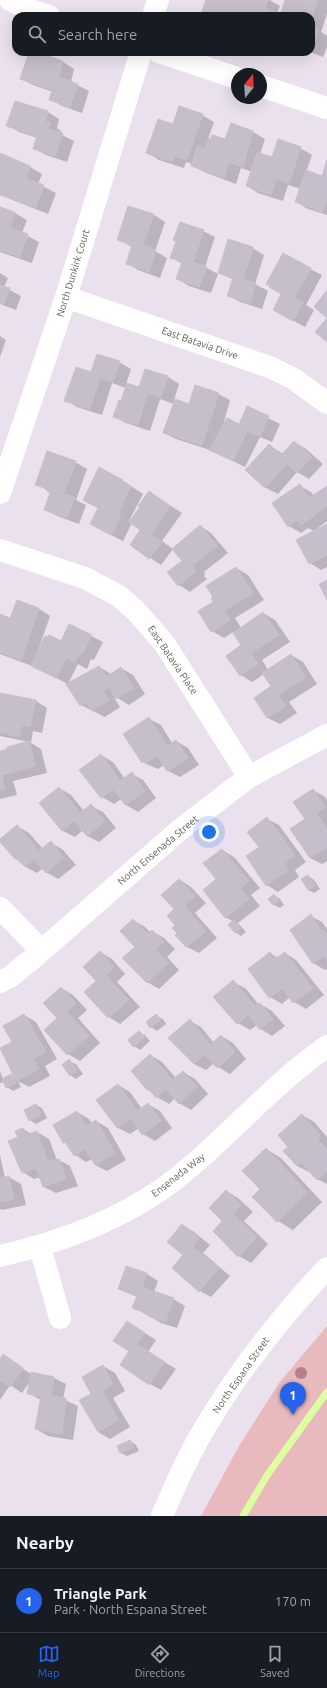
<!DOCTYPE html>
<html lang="en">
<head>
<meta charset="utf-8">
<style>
  :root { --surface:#171b24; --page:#20242c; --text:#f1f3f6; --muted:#9ea1a6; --line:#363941; --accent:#2563eb }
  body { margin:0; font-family:Ubuntu,sans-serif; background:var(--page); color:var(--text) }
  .compass { position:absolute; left:231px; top:68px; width:36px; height:36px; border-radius:50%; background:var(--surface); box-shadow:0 4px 16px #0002; rotate:18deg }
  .you { position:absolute; left:209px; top:832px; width:14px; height:14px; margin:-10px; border:3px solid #fff; border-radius:50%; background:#1a73e8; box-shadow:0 0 0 6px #1a73e833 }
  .badge { display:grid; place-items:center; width:26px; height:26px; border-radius:50%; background:var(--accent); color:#fff; font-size:13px; font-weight:700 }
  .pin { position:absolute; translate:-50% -33px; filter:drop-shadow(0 1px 2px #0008) }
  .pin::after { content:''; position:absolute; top:21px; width:14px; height:12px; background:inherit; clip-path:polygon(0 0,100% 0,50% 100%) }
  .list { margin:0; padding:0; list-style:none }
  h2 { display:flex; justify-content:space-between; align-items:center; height:52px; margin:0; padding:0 16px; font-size:17px }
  h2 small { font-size:13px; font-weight:400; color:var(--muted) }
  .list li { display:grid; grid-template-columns:26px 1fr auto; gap:12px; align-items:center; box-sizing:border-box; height:64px; padding:0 16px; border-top:1px solid var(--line) }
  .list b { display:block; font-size:15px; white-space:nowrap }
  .list p { margin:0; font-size:13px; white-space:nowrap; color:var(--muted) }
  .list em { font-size:13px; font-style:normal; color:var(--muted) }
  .icon { flex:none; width:22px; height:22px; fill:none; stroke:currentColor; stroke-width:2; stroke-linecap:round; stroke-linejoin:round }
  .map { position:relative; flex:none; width:327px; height:1516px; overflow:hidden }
  .search { position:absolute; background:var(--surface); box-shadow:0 4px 16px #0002; left:12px; right:12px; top:12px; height:44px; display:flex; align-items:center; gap:10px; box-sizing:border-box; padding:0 14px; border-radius:12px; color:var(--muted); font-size:15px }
  .sheet { height:116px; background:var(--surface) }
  nav { display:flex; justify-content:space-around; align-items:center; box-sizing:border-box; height:56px; border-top:1px solid var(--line); background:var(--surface); font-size:11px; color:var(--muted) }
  nav a { display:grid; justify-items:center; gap:2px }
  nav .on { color:var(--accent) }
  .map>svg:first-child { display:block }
  .green { fill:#e8babe }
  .shadow { fill:#0003 }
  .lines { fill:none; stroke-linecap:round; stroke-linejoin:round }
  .stream { stroke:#deff9f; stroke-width:7 }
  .building { fill:#c6bfcb; stroke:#cbbed3 }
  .minor { stroke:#fff; stroke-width:22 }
  .tree { fill:#b77e87 }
  .labels { text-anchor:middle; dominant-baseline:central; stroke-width:3; stroke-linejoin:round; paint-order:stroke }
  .street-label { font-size:10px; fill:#5e6359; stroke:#fff }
</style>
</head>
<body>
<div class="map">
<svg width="327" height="1516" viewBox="0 0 327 1516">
  <rect width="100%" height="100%" fill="#eae0ee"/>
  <path class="green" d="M327,1326V1516H201L239,1446L279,1383Z"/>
  <path class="shadow" d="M207,0H270L280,6L277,13L281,16L286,0H327V14L321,32L327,36V47L323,57L310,52L311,16H206Z
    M30,52L63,62L74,69L71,82L89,91L82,113L62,106L50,99L53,92L33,85L21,79Z
    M15,102L48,112L59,119L57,128L61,131L60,134L74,141L67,162L46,155L34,148L38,138L19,132L7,125Z
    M202,115L214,122L208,139L226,141L231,124L253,132L265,139L260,154L273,158L300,148L312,155L306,172L323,177L327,164V215L308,209L296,202L301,189L288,185L283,201L258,193L247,186L252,172L241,168L236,184L204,172L192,165V164L186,162L184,168L159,160L148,153L173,125Z
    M0,155L30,167L42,174L38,184L56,193L48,214L0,195Z
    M128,207L154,215L165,222L155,251L167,258L160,278L138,270L127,263L132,247L119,240Z
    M0,208L15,213L27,220L22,233L39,242L32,263L0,252Z
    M203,231L215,237L205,267L218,274L211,293L189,286L177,279L182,264L171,257Z
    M228,240L253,248L264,255L255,284L268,291L262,309L240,302L229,296L234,280L219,273Z
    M310,269L322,275L306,305L314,310L305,327L274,310Z
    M0,273L8,278L4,287L21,296L16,310L0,304Z
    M0,336L6,340L0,357Z
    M119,362L131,369L126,384L140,388L146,370L168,377L179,384L174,400L190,405L218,394L230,400L222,429L239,425L248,408L280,424L272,442L260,437L245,467L213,451L176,439L164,433L174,404L160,399L150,431L126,423L115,417L126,388L112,383L102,415L77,407L66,400L92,373Z
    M294,442L306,449L323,464L309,479L297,472L278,494L266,488L246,470L269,445L283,454Z
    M75,462L87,469L76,500L86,505L79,524L57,516L45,509L51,493L37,484Z
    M122,480L143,494L129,521L131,522L149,492L182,513L162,541L173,549L161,565L131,545L142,530L132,523L123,541L103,531Z
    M300,486L311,492L314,496L327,487V521L314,531L308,528L301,533L289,526Z
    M327,525V567L321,570L310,563Z
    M200,526L211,533L228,553L204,572L205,574L204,576L207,579L190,592L179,585L183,561Z
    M236,568L248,575L264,600L235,618L241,628L263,613L275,620L290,642L262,660L268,670L291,655L303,662L317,684L289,702L297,713L280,724L268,718L255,698L272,687L264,674L252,682L241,675L243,646L233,632L224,638L212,631L215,602Z
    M39,609L50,616L39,648L91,636L103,642L94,660L91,659L87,669L78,664L68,684L32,666L0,654V615L11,619Z
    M99,667L111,674L121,668L133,675L145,694L129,705L116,697L114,698L120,707L105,717L81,705Z
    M0,699L36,701L47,708L42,733L33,731L31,743L41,749L47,773L13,781L17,795L0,799V752L29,742L0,736Z
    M149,719L161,725L172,743L176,741L188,748L199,765L180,777L168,771L164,765L158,769L142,762Z
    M101,755L113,762L125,779L132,774L143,780L156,798L138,812L126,805L121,799L114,804L102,797L98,792Z
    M59,788L71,795L84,811L91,806L103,812L116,828L99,842L87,836L83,830L75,837L63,831L40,803Z
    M313,790L325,797L327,800V861L322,864L310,858L306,819Z
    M267,819L279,825L306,862L295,870L299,877L278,892L267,885L260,847Z
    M17,826L29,833L43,849L51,843L62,849L76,865L58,879L46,872L43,868L37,873L26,867L16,859Z
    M222,850L234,857L260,888L251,895L260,906L238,923L246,932L241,936L235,932L234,922L225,917L217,879Z
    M308,876L314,880L320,889L314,893L308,890Z
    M180,880L191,887L206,903L195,913L217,938L199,953L187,947L177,935L178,933L175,909Z
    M274,895L280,899L284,905L280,908L274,905L269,899Z
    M311,916L322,922L327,929V969L325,970L313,963Z
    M133,920L145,927L151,933L152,931L164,938L175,949L167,957L179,970L159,989L147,982L136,947Z
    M100,952L112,959L125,974L117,982L140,1007L120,1024L109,1017L97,982Z
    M270,953L278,958L285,953L296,960L324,995L306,1009L294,1002L290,997L282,1004L270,997Z
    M233,982L245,988L259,1005L260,1004L272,1011L285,1026L272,1036L261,1029L257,1025L250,1030L238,1023L214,997Z
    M61,988L73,995L87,1010L78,1018L100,1043L80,1061L68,1054L46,1030L58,1018Z
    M24,1015L36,1022L57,1059L45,1066L50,1076L29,1087L18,1081L21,1087L13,1091L7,1087L5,1082L0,1083V1071L3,1079L11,1075L16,1078Z
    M156,1016L163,1019L166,1024L157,1031L151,1027L148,1022Z
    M190,1021L201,1027L214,1043L221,1036L233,1043L246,1059L230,1074L218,1067L214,1063L206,1070L194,1064Z
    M139,1032L145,1035L150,1041L140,1050L134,1046Z
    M150,1055L162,1062L176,1078L183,1072L195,1079L208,1094L191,1110L179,1103L175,1098L169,1104L157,1097L147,1089Z
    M69,1061L76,1064L83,1074L76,1079L70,1075Z
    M118,1085L130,1092L142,1109L148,1104L160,1111L172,1128L155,1141L143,1134L139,1128L130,1134L118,1128L98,1100Z
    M36,1105L42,1108L47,1118L36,1124L30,1120Z
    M77,1112L89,1119L92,1124L96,1121L108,1128L126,1160L107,1171L95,1165L92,1159L86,1162L75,1155L68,1145L64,1142Z
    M302,1115L314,1122L327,1137V1184L317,1179L311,1171L309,1172L297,1166L290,1147Z
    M23,1129L31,1134L37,1132L49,1139L57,1160H59L70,1166L78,1186L56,1193L44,1187L40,1177L34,1179L23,1172L19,1138Z
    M266,1149L281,1158L322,1202L293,1230L278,1221L253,1197L261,1190Z
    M0,1155L5,1178L9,1177L21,1184L26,1205L2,1210L0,1209Z
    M226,1191L238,1198L253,1212L244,1221L268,1244L251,1263L239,1256L214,1231L224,1220Z
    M182,1225L194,1232L210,1245L203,1253L230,1276L211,1297L200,1291L184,1255Z
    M127,1267L147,1274L158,1281L154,1292L173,1299L185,1306L177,1328L161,1323L133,1307L137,1297L119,1289Z
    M127,1322L156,1340L148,1352L176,1369L161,1390L150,1384L130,1351Z
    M3,1356L31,1374L54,1378L66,1384L63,1399L78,1406L73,1440L48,1436L36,1429L41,1400L28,1393L30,1381L22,1393L10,1385L0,1400V1361Z
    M103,1366L115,1373L125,1391L113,1398L130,1427L110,1439L98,1432L92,1394Z
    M130,1441L136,1445L139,1451L127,1456L121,1453L118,1447Z"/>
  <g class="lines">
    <path class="stream" d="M243,1516L268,1474L327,1392"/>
  </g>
  <path class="building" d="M206,0H268L265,8L274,11L273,16H206L201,14Z
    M285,0H318L311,20V16H280Z
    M311,27L319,30L312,51L311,50Z
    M29,52H37L63,61L59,77L78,84L70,107L49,100L52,90L20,79Z
    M15,101L48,111L45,122L50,123L48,129L63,133L55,156L33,149L37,136L6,126Z
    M179,106L203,114L187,160L174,156L172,162L146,153L158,119L173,124Z
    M231,123L253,131L243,167L229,162L224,178L191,166L197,146L205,149L208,138L210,139L212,135L225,139Z
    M278,139L301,147L289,183L276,179L271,195L246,186L257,152L272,157Z
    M0,153L30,166L26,179L44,185L36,208L0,194Z
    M327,160V198L322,212L295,202L306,170L322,176Z
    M128,206L154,214L143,245L156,250L149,272L126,264L132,245L117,240Z
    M0,207L15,212L10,228L28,234L20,257L0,250Z
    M180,222L204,230L193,262L207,267L199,287L176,279L182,262L170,258L176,241L173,240Z
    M228,239L253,247L243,279L256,283L250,303L227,296L233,278L218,273Z
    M283,253L311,268L294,298L303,302L293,321L273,310L281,294L269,287L270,286L266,284Z
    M0,285L10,288L4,304L0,303Z
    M327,290V342L315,332L327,318L314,307Z
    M97,354L120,361L113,382L100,378L90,409L64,401L76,367L91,372Z
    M145,369L168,376L161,398L148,393L138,425L113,417L119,400L121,401L127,383L139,387Z
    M195,385L219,393L202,445L163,433L175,399L189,404Z
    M247,406L269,416L260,436L247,431L233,461L209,450L227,418L239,424Z
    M294,441L312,457L297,473L287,464L265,488L245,470L269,444L281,455Z
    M47,451L76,461L64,494L75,497L67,518L44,510L50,493L47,491L48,489L35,485Z
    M99,467L123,480L122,482L131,486L118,514L121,516L111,535L90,524L98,508L83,500Z
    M300,484L309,498L327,486V506L301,525L298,520L288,527L272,503Z
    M149,491L170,506L151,534L162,542L149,559L130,545L140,530L129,522L140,507L138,506Z
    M327,524V555L309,564L296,540Z
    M200,525L217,546L193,565L194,567L193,568L195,572L178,586L167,572L182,561L172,549Z
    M236,567L253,593L224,611L230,620L211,632L198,611L213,602L211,598L213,597L206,586Z
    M327,580V600L319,584Z
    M17,600L39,608L21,660L0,652V614L10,618Z
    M263,612L279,635L251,653L258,664L240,676L226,656L241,645L233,633Z
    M69,624L92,635L82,654L79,653L75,663L66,658L56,678L31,666L45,636L48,637L49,635L61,641Z
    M291,654L306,677L278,695L286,706L267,718L254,698L271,686L262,673Z
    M99,666L106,677L121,667L134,688L116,699L109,687L103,691L109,700L92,711L86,702L80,706L66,684Z
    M0,693L36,700L30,727L22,725L19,737L0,732Z
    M149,717L167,746L176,740L188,758L167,771L157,756L145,763L144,761L142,763L123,734Z
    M29,741L35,766L2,775L5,789L0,790V751L7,749V747Z
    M101,754L120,781L132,772L145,791L125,805L113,789L101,798L79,770Z
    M59,787L80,813L91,804L105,821L87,836L74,821L62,831L39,803Z
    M313,789L325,807L316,813L327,830V847L310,858L290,829L305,819L293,802Z
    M267,817L295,855L284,863L288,870L266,886L246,856L259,847L247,832Z
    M17,825L39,851L51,841L64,858L46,873L34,859L25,867L17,858L15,859L0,842V839Z
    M222,849L249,881L240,888L249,899L225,918L203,890L216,879L203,863Z
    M308,875L315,886L308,890L301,879Z
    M179,879L195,896L184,906L206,931L186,947L175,935L177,933L172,928L175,925L167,916L174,909L161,895Z
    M274,894L279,901L273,905L268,899Z
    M311,914L322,932L324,930L327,935V960L324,956L313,964L290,930Z
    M133,919L148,934L152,930L164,942L156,949L168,963L147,983L122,958L135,947L120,931Z
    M234,920L241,928L235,933L228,925Z
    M100,951L114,967L106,975L129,1000L108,1018L84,992L96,981L83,967Z
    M270,952L275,959L285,952L313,988L293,1003L282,988L269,998L248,969Z
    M233,980L255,1006L260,1003L273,1019L260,1030L248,1015L237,1024L213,997Z
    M61,987L76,1003L67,1011L89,1036L67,1055L44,1030L57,1018L43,1003Z
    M24,1014L46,1052L33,1059L39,1069L16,1081L0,1048L12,1042L3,1026Z
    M156,1014L161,1020L150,1028L146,1022Z
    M190,1019L210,1045L221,1035L235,1052L217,1068L205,1054L194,1064L168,1038Z
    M139,1031L145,1037L133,1047L128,1040Z
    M150,1054L172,1080L183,1071L197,1087L179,1104L166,1089L156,1098L148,1088L147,1090L131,1071Z
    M69,1059L77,1070L70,1076L62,1065Z
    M11,1074L16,1083L6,1088L2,1079Z
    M118,1084L137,1111L148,1103L161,1121L142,1135L131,1118L117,1128L96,1100Z
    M36,1104L41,1115L29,1121L24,1110Z
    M77,1111L86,1126L96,1120L115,1153L95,1165L85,1149L74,1156L65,1142L63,1143L53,1125Z
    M302,1114L320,1135L317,1139L327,1150V1171L317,1180L301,1162L297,1166L283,1151L288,1147L278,1135Z
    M23,1128L26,1135L37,1131L48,1162L59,1159L66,1179L43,1187L36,1168L22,1173L8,1141L18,1137L15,1131Z
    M266,1148L307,1192L277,1222L252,1197L260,1189L242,1171Z
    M9,1176L14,1199L0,1202V1178Z
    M226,1190L241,1205L233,1214L257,1237L238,1257L213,1231L222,1221L209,1208Z
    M182,1224L199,1238L192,1246L219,1268L199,1292L172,1268L183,1255L167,1242Z
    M126,1266L147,1273L142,1287L174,1298L165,1322L148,1316L149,1314L132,1308L137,1296L118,1289Z
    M127,1321L145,1333L137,1344L165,1362L149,1385L120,1365L129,1351L113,1341Z
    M3,1354L23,1368L10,1387L0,1380V1359Z
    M103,1365L113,1384L102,1391L119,1420L98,1432L79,1400L91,1394L82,1377Z
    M31,1372L54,1377L51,1396L66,1398L62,1434L35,1429L41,1396L27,1394Z
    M130,1440L133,1448L120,1453L117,1446Z"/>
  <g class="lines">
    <path class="minor" d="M10,0L30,10L49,16
      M153,16L158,0
      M159,52L237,78
      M261,86L327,108
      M66,297L272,368L294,379L327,403
      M0,493L66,297L141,52
      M0,550L85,578L119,596L136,611L164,643L249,777
      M0,908L41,950
      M0,982L10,977L31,960L182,828L249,777L327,735
      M40,1247L60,1318
      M0,1256C57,1243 113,1223 162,1189C208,1156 246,1113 289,1076C301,1065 314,1056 327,1046
      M162,1516C176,1484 190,1451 209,1421C243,1364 282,1316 327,1268"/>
  </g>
  <circle class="tree" cx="301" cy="1373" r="6"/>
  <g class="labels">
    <g class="street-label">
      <text transform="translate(73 273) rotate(-73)">North Dunkirk Court</text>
      <text transform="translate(200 343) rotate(19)">East Batavia Drive</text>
      <text transform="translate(173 660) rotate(56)">East Batavia Place</text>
      <text transform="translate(158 850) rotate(-40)">North Ensenada Street</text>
      <text transform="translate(178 1175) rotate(-38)">Ensenada Way</text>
      <text transform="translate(241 1375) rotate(-55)">North Espana Street</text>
    </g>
  </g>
</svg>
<svg class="compass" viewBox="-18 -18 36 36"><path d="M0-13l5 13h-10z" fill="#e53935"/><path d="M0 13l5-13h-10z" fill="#9ea1a6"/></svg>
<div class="you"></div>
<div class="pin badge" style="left:293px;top:1415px">1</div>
<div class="search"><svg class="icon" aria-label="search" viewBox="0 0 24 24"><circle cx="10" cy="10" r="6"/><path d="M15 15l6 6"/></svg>Search here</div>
</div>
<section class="sheet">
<h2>Nearby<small></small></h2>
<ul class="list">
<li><span class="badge">1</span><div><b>Triangle Park</b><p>Park · North Espana Street</p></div><em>170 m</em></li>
</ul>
</section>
<nav>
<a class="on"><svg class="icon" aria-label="map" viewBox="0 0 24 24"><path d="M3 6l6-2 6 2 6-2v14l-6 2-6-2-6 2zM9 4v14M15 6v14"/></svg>Map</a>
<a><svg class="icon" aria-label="directions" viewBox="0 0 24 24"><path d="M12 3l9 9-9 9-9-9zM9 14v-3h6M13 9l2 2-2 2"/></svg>Directions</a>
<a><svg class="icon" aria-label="saved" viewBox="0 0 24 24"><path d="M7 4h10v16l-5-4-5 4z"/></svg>Saved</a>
</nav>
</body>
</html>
